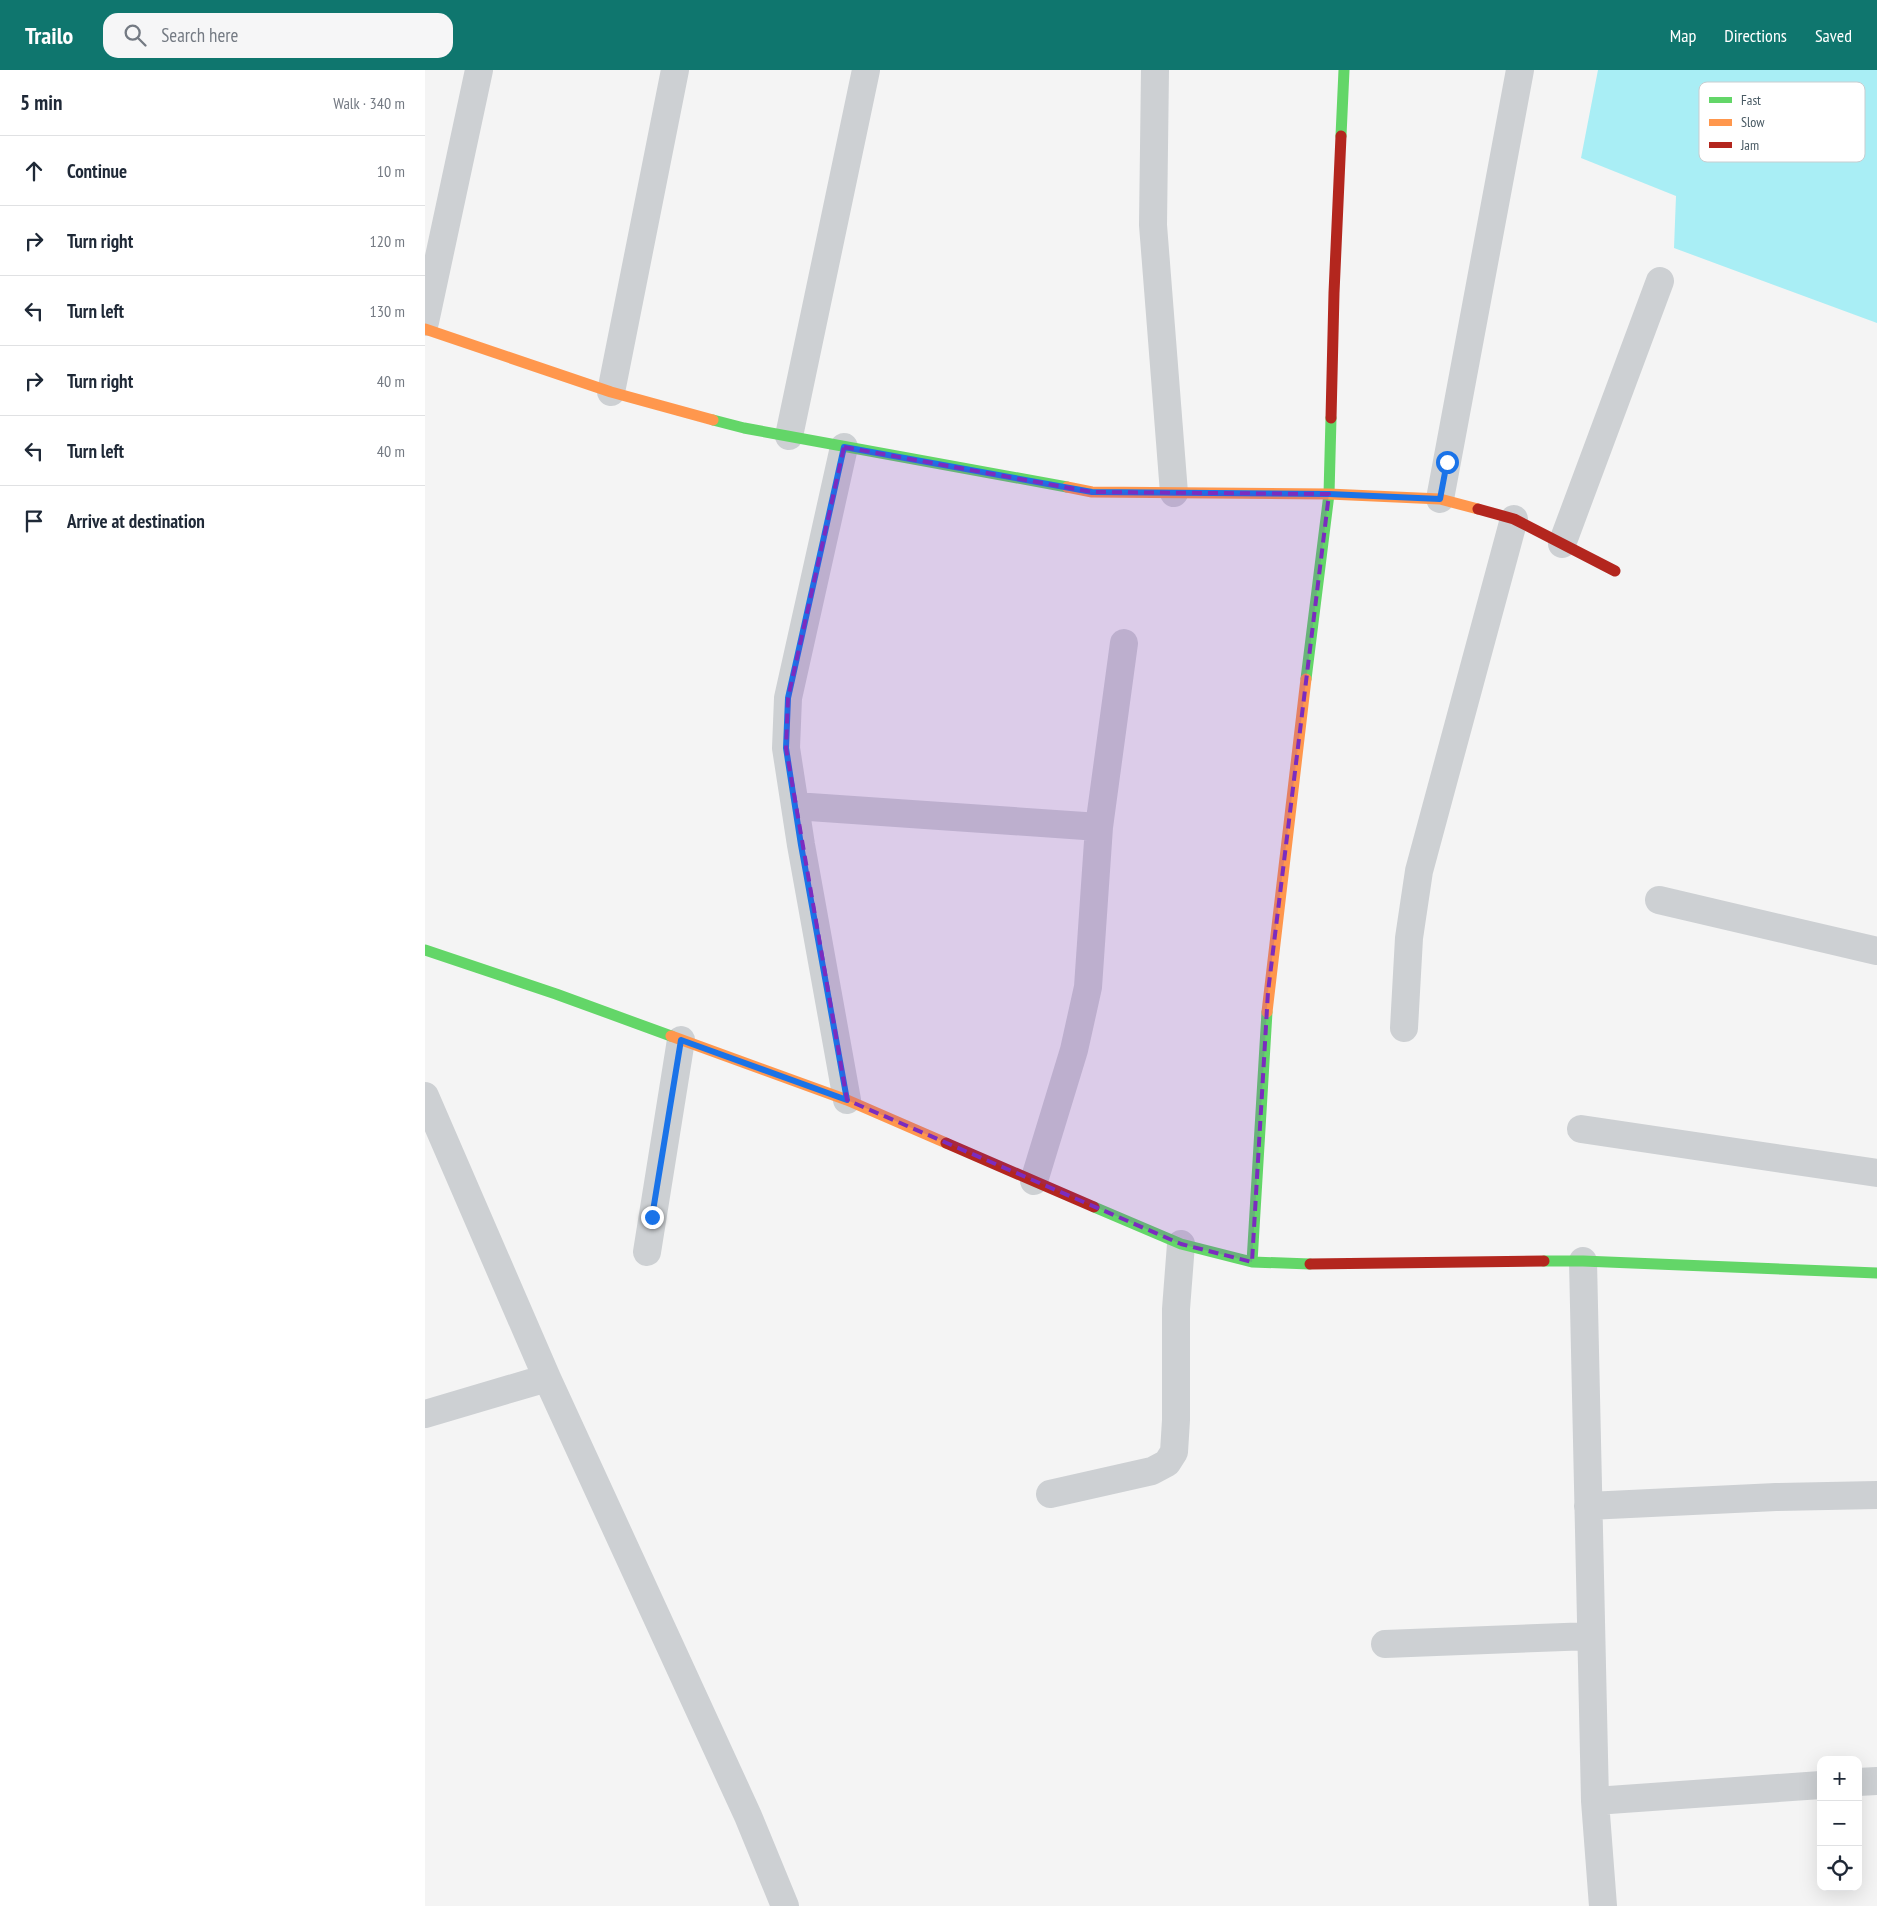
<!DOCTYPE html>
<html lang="en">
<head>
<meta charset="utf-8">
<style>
  :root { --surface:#fff; --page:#f6f6f7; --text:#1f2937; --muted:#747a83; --line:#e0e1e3; --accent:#0f766e }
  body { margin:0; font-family:"PT Sans Narrow",sans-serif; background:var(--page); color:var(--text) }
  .controls { position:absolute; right:15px; bottom:15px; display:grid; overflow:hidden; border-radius:10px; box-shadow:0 5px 20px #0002 }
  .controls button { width:45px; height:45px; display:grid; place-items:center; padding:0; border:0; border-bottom:1px solid var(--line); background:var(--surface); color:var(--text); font:25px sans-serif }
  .stop { position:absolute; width:15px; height:15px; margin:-11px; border:4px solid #1a73e8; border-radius:50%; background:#fff }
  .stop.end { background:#1a73e8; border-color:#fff; box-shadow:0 1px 5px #0008 }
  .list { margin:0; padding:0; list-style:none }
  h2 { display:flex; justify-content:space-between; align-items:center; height:65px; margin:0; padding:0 20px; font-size:21px }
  h2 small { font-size:16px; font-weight:400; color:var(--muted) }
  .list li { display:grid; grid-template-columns:32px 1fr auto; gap:15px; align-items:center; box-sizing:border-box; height:70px; padding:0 20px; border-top:1px solid var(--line) }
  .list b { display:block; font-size:19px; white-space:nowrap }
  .list em { font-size:16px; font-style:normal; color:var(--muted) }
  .icon { flex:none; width:28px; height:28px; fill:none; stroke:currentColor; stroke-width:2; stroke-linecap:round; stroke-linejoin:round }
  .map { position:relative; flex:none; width:1452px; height:1836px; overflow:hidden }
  header { display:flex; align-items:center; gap:30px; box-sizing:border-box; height:70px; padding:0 25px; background:var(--accent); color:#fff }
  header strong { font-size:24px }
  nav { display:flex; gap:28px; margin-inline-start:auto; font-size:18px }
  .search { width:350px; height:45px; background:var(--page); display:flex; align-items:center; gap:12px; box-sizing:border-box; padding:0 18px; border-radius:15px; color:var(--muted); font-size:19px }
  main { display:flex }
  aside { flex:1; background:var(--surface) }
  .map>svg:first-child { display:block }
  .water { fill:#a9eef5 }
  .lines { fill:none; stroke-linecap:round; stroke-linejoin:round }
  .street { stroke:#cdd0d3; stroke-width:28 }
  .fast { stroke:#63d668; stroke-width:11 }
  .slow { stroke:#ff974d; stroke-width:11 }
  .jam { stroke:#b3261e; stroke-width:11 }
  .route { stroke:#1a73e8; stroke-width:6 }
  .marked { fill:#7b2cbf; fill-opacity:0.2; stroke:#7b2cbf; stroke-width:4; stroke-dasharray:10 6; stroke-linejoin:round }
  .key { fill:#fff; stroke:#c8cdd0; stroke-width:1 }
  .key-label { font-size:14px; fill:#485963 }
</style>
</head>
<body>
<header>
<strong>Trailo</strong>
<div class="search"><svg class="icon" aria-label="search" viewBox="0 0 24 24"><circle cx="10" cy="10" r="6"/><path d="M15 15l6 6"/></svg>Search here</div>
<nav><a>Map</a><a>Directions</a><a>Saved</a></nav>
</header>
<main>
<aside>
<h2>5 min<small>Walk · 340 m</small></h2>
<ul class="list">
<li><svg class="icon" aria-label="ahead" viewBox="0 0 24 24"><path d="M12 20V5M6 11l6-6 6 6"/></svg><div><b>Continue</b></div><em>10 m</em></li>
<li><svg class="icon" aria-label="right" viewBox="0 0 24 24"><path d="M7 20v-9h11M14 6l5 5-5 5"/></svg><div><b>Turn right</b></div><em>120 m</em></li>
<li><svg class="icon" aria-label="left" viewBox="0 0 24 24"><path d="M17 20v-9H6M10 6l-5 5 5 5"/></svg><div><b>Turn left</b></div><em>130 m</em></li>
<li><svg class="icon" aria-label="right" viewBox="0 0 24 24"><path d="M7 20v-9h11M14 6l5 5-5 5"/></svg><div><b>Turn right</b></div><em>40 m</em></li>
<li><svg class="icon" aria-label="left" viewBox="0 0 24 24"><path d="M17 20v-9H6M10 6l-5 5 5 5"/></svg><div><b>Turn left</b></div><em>40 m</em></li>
<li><svg class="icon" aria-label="arrive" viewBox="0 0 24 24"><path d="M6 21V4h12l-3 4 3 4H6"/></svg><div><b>Arrive at destination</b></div></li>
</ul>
</aside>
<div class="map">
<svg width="1452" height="1836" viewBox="0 0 1452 1836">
  <rect width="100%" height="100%" fill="#f4f4f4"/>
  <path class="water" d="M1173,0H1452V253L1249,178L1251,126L1156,88Z"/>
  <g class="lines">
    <path class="street" d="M730,0L728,155L749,423
      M0,252L54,0
      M186,322L250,0
      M364,366L441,0
      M419,377L363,628L361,678L376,775L422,1030
      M1015,429L1095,0
      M1137,474L1235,211
      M370,736L674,757
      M1234,830L1452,881
      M979,958L984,868L994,801L1089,449
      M0,1026L122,1308L323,1746L360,1836
      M1156,1059L1452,1103
      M609,1111L649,980L663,917L674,757L699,573
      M222,1182L256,970
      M1158,1191L1170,1731L1178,1836
      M0,1344L122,1308
      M625,1424L727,1401L742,1393L749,1382L751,1350V1239L756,1174
      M1163,1436L1351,1427L1452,1425
      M960,1574L1166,1566
      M1433,1712L1452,1711
      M1170,1731L1396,1715"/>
    <path class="fast" d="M916,66L919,0
      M288,350L319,358L642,417
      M881,609L904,424L906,348
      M0,880L131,924L246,966
      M669,1137L756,1174L827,1192L885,1194
      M1119,1191H1158L1452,1203
      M827,1192L842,942"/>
    <path class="slow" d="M0,259L186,322L288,350
      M642,417L667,422L904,424L1015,429L1053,439
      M842,942L881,609
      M246,966L422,1030L521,1073"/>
    <path class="jam" d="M906,348L909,223L916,66
      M1053,439L1089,449L1190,501
      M521,1073L669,1137
      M885,1194L1119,1191"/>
  </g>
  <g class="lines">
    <path class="route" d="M227,1147L256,970L422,1030L376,775L361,678L363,628L419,377L667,422L904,424L1015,429L1022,392"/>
  </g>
  <path class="marked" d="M419,377L667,422L904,424L843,922L827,1192L756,1174L422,1030L361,678L363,628Z"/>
  <rect x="1274" y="12" width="166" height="80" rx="8" class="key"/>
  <rect x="1284" y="27" width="23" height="6" fill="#63d668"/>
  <rect x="1284" y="49" width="23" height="7" fill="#ff974d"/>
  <rect x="1284" y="72" width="23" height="6" fill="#b3261e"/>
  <g class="key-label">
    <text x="1316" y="35">Fast</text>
    <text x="1316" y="57">Slow</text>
    <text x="1316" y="80">Jam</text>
  </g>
</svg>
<div class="controls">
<button>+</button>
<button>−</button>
<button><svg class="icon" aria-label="locate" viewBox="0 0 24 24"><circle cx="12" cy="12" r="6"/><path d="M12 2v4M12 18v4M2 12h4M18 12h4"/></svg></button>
</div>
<div class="stop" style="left:1022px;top:392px"></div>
<div class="stop end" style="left:227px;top:1147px"></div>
</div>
</main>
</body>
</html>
